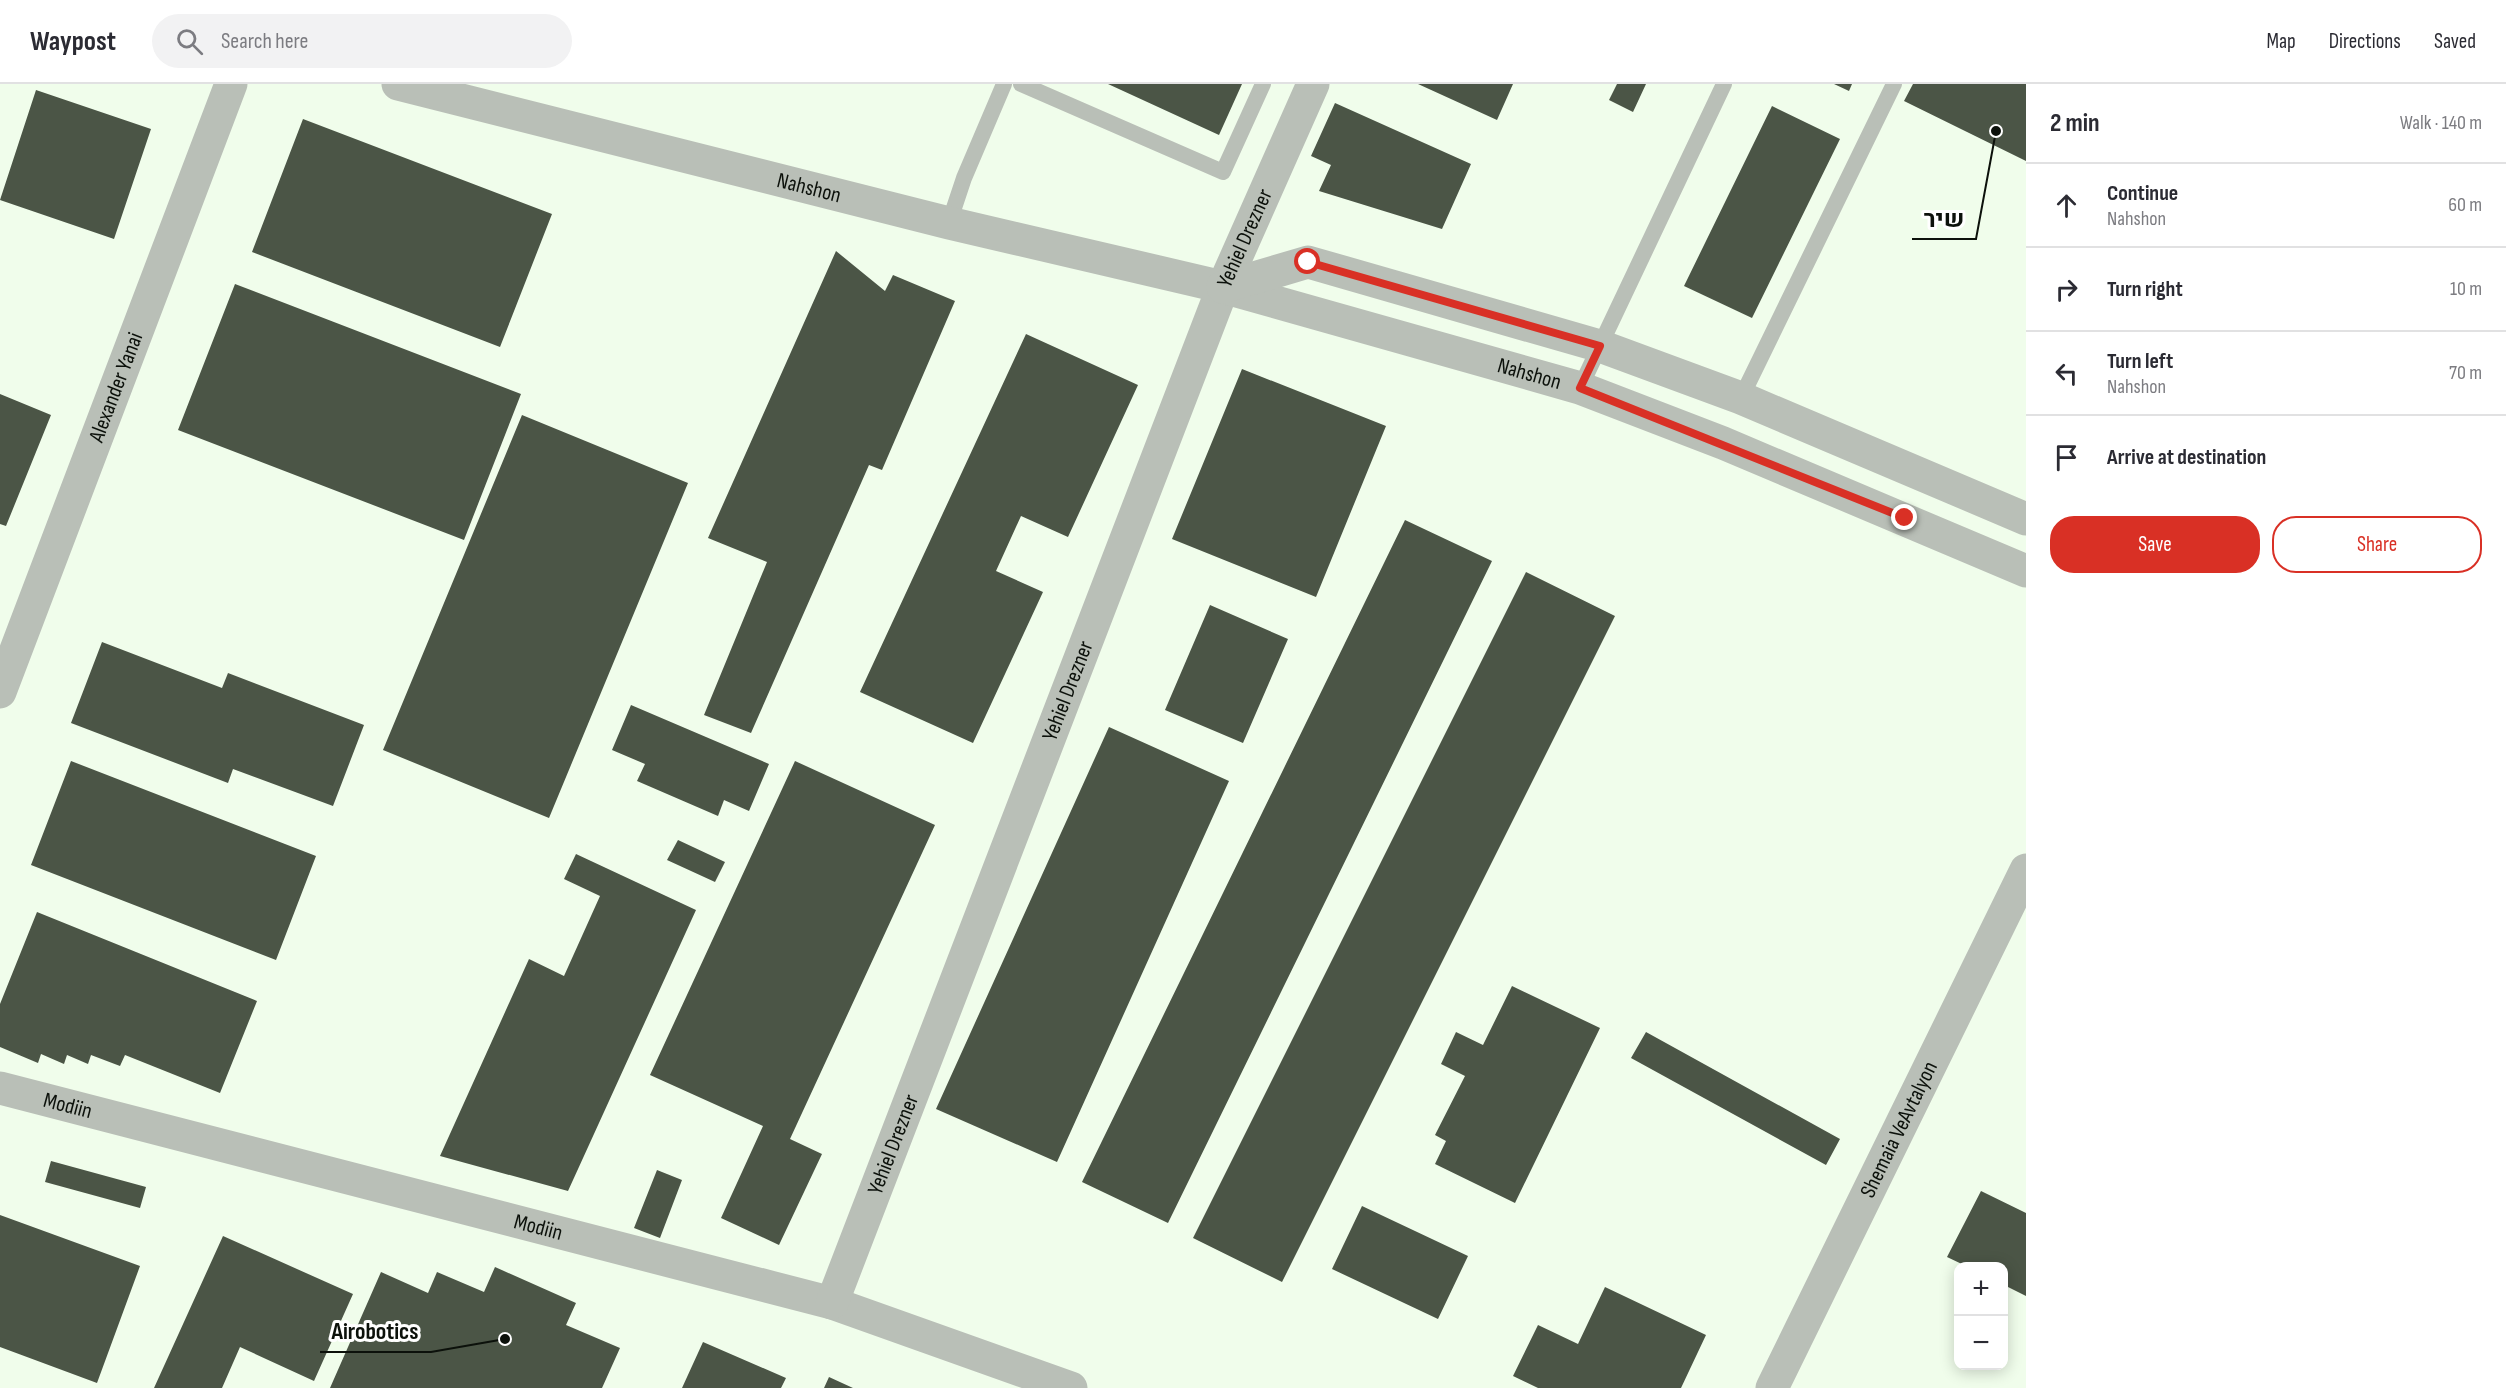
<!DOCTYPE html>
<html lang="en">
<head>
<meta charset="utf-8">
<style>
  :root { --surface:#fff; --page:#f2f2f3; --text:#2b2b33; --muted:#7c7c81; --line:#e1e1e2; --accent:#d93025 }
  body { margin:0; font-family:"Sofia Sans Condensed",Heebo,sans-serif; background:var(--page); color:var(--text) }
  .controls { position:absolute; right:18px; bottom:18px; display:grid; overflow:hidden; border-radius:12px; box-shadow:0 3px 15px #0003 }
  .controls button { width:54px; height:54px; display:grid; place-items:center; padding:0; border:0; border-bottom:2px solid var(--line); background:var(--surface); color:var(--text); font:30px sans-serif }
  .stop { position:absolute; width:18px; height:18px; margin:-14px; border:4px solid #d93025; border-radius:50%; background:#fff }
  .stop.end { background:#d93025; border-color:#fff; box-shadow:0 2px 6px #0008 }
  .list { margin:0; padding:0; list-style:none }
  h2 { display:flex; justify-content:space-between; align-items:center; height:78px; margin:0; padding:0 24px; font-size:26px }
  h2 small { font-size:20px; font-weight:400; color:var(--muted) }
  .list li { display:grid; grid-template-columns:39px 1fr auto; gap:18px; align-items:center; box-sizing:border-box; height:84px; padding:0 24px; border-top:2px solid var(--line) }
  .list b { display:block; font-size:22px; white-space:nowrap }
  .list p { margin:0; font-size:20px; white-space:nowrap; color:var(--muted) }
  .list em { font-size:20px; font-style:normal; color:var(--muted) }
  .actions { display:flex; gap:12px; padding:18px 24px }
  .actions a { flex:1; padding:14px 0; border:2px solid var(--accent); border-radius:24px; text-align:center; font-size:21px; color:var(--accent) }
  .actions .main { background:var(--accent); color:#fff }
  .icon { flex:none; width:33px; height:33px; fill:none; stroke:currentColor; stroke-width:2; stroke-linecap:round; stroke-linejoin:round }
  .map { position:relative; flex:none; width:2026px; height:1304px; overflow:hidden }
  header { display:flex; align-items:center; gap:36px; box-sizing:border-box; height:84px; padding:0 30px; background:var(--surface); border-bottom:2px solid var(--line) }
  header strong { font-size:28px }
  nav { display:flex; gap:33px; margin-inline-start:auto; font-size:21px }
  .search { width:420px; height:54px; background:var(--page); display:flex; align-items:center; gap:15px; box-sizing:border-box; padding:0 21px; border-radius:33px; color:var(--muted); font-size:22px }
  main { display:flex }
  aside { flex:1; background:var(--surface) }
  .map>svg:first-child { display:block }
  .building { fill:#4b5546 }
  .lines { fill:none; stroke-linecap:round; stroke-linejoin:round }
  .service { stroke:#b9bfb7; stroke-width:16 }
  .minor { stroke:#b9bfb7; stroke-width:33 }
  .tertiary { stroke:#b9bfb7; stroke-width:33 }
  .route { stroke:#d93025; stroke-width:8 }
  .labels { text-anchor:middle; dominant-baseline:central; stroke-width:6; stroke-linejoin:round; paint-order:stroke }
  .street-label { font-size:22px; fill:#0c110b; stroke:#fff }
  .leader { fill:none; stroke:#0c110b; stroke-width:2 }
  .callout-dot { fill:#0c110b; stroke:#fff; stroke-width:2 }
  .callout-label { font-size:24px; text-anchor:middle; font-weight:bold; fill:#0c110b; stroke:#fff; stroke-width:6; stroke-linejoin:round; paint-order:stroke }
</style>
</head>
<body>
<header>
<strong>Waypost</strong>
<div class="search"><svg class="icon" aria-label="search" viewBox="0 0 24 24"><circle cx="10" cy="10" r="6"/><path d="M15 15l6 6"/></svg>Search here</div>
<nav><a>Map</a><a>Directions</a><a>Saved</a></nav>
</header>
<main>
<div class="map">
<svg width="2026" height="1304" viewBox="0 0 2026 1304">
  <rect width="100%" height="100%" fill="#f0fdeb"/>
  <path class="building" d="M1108,0H1242L1219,51Z
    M1418,0H1513L1497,36Z
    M1617,0H1646L1633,28L1609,16Z
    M1834,0H1852L1849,7Z
    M1913,0H2026V77L1904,17Z
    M36,6L151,45L114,155L0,116Z
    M1335,19L1471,80L1442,145L1319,107L1331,81L1311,72Z
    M1772,22L1840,55L1752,234L1684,202Z
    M303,35L552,130L500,263L252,168Z
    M836,167L885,207L893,191L955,217L882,386L869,381L751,649L704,631L767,478L708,454Z
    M235,200L521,310L464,456L178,346Z
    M1026,250L1138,301L1068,453L1021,432L996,487L1043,508L973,659L860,608Z
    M1242,285L1386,342L1316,513L1172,455Z
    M0,310L51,331L6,442L0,440Z
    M522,331L688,399L549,734L383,666Z
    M1405,436L1492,477L1168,1139L1082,1098Z
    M1526,488L1615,532L1282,1198L1193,1154Z
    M1210,521L1288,555L1243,659L1165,626Z
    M102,558L222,604L228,589L364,641L333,722L233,685L228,699L71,639Z
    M631,621L769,680L749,727L724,716L718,732L637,697L645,680L612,666Z
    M1109,643L1229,697L1057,1078L936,1025Z
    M71,677L316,772L276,876L31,781Z
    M795,677L935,741L790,1055L822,1070L779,1161L721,1134L763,1042L650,991Z
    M678,756L725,778L715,798L667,776Z
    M576,770L696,826L568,1107L440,1072L529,875L564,892L600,812L564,795Z
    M37,828L257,917L220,1009L125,971L120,982L91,971L88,980L67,971L64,980L41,970L38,979L0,963V920Z
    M1512,902L1600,944L1515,1119L1435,1080L1446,1057L1435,1051L1465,992L1441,980L1456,948L1483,961Z
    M1646,948L1840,1055L1826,1081L1631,974Z
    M51,1077L146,1103L140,1124L45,1098Z
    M657,1086L682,1096L660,1154L634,1144Z
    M1981,1107L2026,1129V1212L2004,1201V1182H1966L1947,1173Z
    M1362,1122L1468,1172L1438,1235L1332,1185Z
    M0,1131L140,1182L97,1299L0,1263Z
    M223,1152L353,1210L314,1297L240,1263L222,1304H154Z
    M495,1183L576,1219L566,1241L620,1264L602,1304H330L381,1188L428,1209L437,1188L484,1208Z
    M1605,1203L1706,1251L1681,1304H1538L1513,1292L1538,1241L1578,1260Z
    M703,1258L786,1294L781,1304H682Z
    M829,1293L853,1304H824Z"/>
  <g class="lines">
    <path class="service" d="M1021,0L1223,88L1263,0
      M949,139L964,94L1004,0
      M1580,304L1724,0
      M1741,314L1894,0"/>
    <g class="minor">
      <path id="s1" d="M0,608L231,0"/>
      <path id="s2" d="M0,1004L832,1219L1071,1304"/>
      <path id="s3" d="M832,1219L1223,203L1313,0"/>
      <path id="s4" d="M1772,1304L2026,786"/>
    </g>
    <g class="tertiary">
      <path id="s5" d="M398,0L949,139L1223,203L1580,304L1723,359L2026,487"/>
      <path d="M1223,203L1308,178L1600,262L1741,314L2026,435"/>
    </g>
  </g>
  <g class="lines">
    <path class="route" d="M1308,178L1600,262L1580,304L1905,434"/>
  </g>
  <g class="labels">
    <g class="street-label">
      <text stroke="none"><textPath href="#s5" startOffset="424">Nahshon</textPath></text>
      <text stroke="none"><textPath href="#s3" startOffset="1142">Yehiel Drezner</textPath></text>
      <text stroke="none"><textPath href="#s5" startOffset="1168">Nahshon</textPath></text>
      <text stroke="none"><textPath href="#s1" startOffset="326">Alexander Yanai</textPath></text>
      <text stroke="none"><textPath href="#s3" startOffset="656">Yehiel Drezner</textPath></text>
      <text stroke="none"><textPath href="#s2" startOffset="70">Modiin</textPath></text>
      <text stroke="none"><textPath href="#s4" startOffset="288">Shemaia VeAvtalyon</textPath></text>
      <text stroke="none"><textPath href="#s3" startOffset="170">Yehiel Drezner</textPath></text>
      <text stroke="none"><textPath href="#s2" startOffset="556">Modiin</textPath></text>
    </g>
  </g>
  <path class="leader" d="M1996 47L1976 155H1912M505 1255L431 1268H320"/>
  <g class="callout-dot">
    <circle cx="1996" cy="47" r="6"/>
    <circle cx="505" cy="1255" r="6"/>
  </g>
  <g class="callout-label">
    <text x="1944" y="143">שיר</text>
    <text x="375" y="1255">Airobotics</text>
  </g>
</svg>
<div class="controls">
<button>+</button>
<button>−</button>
</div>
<div class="stop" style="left:1308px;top:178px"></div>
<div class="stop end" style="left:1905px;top:434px"></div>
</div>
<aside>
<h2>2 min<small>Walk · 140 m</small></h2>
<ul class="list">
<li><svg class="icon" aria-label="ahead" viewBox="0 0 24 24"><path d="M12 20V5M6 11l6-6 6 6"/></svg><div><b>Continue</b><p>Nahshon</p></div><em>60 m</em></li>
<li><svg class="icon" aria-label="right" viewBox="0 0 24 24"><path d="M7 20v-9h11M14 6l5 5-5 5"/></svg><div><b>Turn right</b></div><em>10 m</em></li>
<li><svg class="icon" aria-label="left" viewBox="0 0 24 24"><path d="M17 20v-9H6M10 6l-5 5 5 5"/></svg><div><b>Turn left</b><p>Nahshon</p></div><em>70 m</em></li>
<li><svg class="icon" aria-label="arrive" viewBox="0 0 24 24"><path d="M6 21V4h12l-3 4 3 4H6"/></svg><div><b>Arrive at destination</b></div></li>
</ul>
<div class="actions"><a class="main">Save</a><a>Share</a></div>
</aside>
</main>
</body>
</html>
